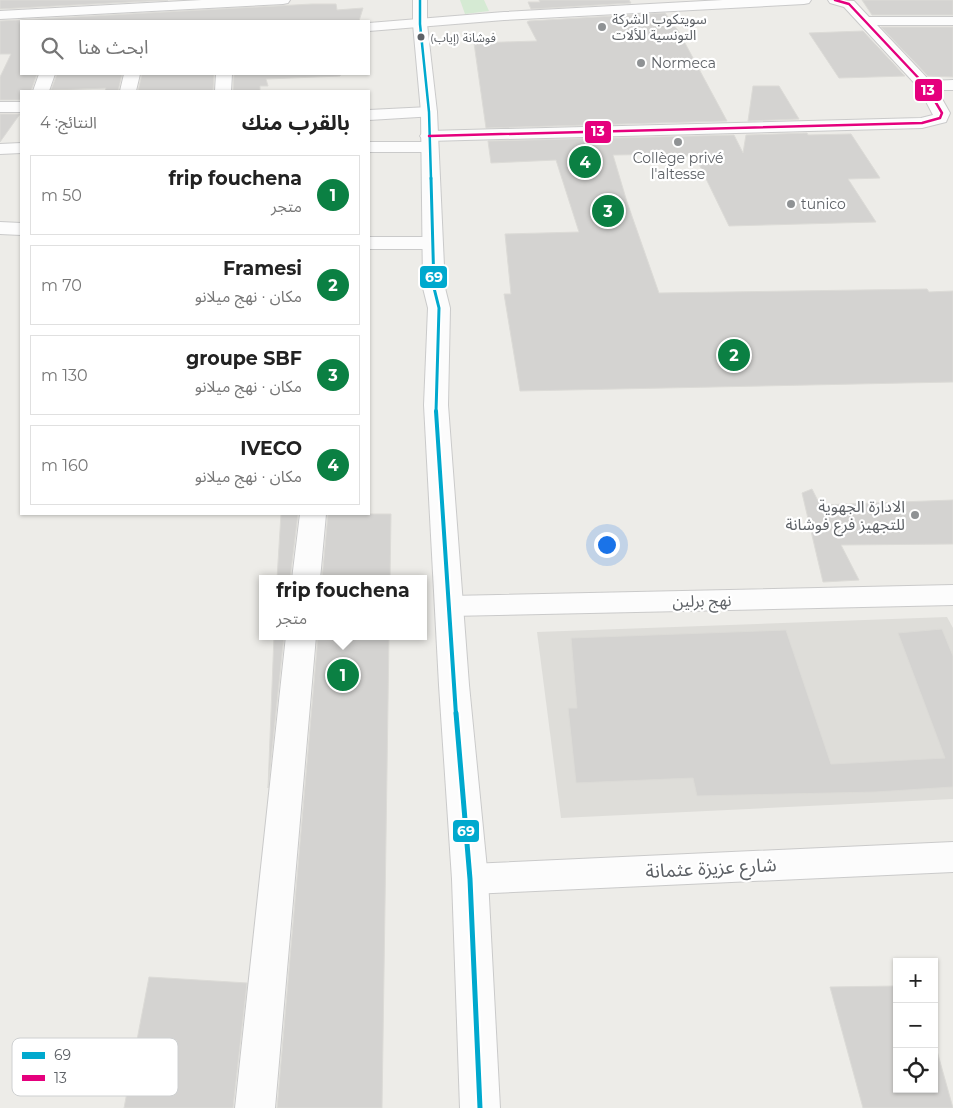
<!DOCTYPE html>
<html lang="ar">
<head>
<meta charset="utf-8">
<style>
  :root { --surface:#fff; --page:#f6f6f6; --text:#222; --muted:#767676; --line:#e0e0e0; --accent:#0b8043 }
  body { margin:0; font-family:Montserrat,"Noto Sans Arabic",sans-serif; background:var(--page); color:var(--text); direction:rtl }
  .controls { position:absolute; right:15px; bottom:15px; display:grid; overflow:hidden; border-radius:0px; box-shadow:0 1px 4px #0004 }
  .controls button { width:45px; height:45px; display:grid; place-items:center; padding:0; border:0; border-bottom:1px solid var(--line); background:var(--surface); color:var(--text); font:25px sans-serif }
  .you { position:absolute; left:606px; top:544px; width:18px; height:18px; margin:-12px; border:4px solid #fff; border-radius:50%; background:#1a73e8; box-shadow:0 0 0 8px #1a73e833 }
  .badge { display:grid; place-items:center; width:32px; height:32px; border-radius:50%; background:var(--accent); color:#fff; font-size:16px; font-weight:700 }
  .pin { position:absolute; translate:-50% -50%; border:2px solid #fff; box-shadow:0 1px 5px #0006 }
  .popup { position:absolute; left:259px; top:575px; width:168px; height:65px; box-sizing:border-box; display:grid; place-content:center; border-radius:0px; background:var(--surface); filter:drop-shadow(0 1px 4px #0005); font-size:16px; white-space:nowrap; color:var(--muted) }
  .popup b { font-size:19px; color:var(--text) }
  .popup::after { content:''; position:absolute; left:50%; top:100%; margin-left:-10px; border:10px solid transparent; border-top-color:var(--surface) }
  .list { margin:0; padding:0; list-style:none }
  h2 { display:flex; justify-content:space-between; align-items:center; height:65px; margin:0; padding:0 20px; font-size:21px }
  h2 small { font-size:16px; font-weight:400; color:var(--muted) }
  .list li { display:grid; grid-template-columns:32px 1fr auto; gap:15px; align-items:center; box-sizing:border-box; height:80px; margin:0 10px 10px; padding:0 10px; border:1px solid var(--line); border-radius:0px }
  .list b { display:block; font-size:19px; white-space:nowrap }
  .list p { margin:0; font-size:16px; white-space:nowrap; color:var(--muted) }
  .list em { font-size:16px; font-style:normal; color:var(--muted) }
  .icon { flex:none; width:28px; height:28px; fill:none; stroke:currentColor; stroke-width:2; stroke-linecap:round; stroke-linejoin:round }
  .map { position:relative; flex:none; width:953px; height:1108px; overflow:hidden; direction:ltr }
  .search { position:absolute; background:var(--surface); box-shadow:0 1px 4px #0004; left:20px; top:20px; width:350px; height:55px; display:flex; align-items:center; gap:12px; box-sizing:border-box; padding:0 18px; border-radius:0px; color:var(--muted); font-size:19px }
  .panel { position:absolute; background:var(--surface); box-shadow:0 1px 4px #0004; left:20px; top:90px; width:350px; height:425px; border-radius:0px; direction:rtl }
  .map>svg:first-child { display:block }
  .industrial { fill:#deddd9 }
  .green { fill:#d5ead3 }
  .building { fill:#d4d3d1; stroke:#dcdbd7 }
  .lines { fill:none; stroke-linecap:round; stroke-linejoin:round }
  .minor-casing { stroke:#cacaca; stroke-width:2 }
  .secondary-casing { stroke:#cacaca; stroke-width:2 }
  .minor { fill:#fcfcfc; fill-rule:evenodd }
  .secondary { fill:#fcfcfc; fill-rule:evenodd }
  .bus-1-far3-casing { stroke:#fff; stroke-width:5 }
  .bus-1-far2-casing { stroke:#fff; stroke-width:6 }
  .bus-1-far1-casing { stroke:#fff; stroke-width:8 }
  .bus-1-casing { stroke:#fff; stroke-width:9 }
  .bus-2-casing { stroke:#fff; stroke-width:5 }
  .bus-1-far3 { stroke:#00a9ce; stroke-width:2.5 }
  .bus-1-far2 { stroke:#00a9ce; stroke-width:3 }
  .bus-1-far1 { stroke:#00a9ce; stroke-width:4 }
  .bus-1 { stroke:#00a9ce; stroke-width:5 }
  .bus-2 { stroke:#e5007d; stroke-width:2.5 }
  .poi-dot { fill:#8f9294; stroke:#fff; stroke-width:2 }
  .bus-dot { fill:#5d6166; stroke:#fff; stroke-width:2 }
  .labels { text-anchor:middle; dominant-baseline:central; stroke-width:4.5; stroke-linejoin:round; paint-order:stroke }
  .far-bus-label { font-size:12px; fill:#5d6166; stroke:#fff; text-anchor:start }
  .far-poi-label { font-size:14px; fill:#5d6166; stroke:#fff; text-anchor:start }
  .poi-label { font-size:16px; fill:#5d6166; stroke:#fff; text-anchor:end }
  .street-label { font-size:16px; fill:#5d6166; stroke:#fff }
  .near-street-label { font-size:19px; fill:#5d6166; stroke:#fff }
  .key { fill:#fff; stroke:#ced0d1; stroke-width:1 }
  .key-label { font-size:14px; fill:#5d6166 }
  .line-badge { stroke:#fff; stroke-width:2 }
  .badge-label { font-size:14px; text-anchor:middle; font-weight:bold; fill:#fff }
</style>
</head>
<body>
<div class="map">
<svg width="953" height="1108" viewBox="0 0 953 1108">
  <rect width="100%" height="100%" fill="#edece8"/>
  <path class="industrial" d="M947,617L953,628V799L561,818L537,632Z"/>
  <path class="green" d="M460,0H484L489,11L465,14Z"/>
  <path class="building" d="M0,0H168L0,9Z
    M539,0H629L631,3L531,9L528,2H540Z
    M862,0H953V15H872Z
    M312,4H336L337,10L363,8L359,21H21V74H37L31,91H21V100H0V77L11,54H0V21Z
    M665,13L679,32L727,121L486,128L474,43L537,41L527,22L529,21Z
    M881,27H953V77L928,76Z
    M863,31L905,76L839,78L809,33Z
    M57,74H122L118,91H105L106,88L51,90Z
    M142,74H214L213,91H138Z
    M234,74H341L340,76L266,79L268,86H260V91H233Z
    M753,86H779L799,119L748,121Z
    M0,114H20L0,142Z
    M807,133L808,135L851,134L880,178L848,179L876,222L729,226L695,156H681L680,154L613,155L627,202L659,293L927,289L929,292L953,291V382L520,391L504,294H511L505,234L579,232L556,160L491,163L488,141L734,135L743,153L746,135Z
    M812,489L820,505L953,500V544L841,545L859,580L823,582L802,493Z
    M281,514H298L290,579H277Z
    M328,514H391L390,579H322Z
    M942,629L953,656V787L876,792L697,796L693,778L576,783L568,708H577L571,638L786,630L831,764L945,758L898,633Z
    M274,636H284L268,788Z
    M318,636H389L382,1108H277Z
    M149,977L247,983L233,1108H124Z
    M897,986V1089H934V1040L953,1108H863L830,987Z"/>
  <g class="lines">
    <g class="minor-casing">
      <path id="minor" d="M202,0H290L288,3L283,4L0,19V11Z
        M723,0H811L809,3L804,4L504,20L369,31V23L504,12Z
        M828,0L854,1L869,17H953V25H877L930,81L953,80V90H937L950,113L946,122L922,128L429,141L423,140L420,136L423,132L429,131L921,118L933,115L919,88L844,7L830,3Z
        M39,74H55L49,91H33Z
        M124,74H140L136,91H120Z
        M216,74H232L231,91H215Z
        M0,102H21V112H0Z
        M429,107L435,108L437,112L435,116L369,120V110Z
        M369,142H429L435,143L438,147L435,151L429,152H369Z
        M21,143V153L0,154V144Z
        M0,222L21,223V235L0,234Z
        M369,237H432L439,239L442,243L439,247L432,249H369Z
        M300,514H326L320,579H292Z
        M953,585V605L450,616L440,613L436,606L440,599L450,596Z
        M286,636H316L275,1108H235Z
        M953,842V872L470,894L458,890L452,879L458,868L470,864Z"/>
    </g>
    <g class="secondary-casing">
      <path id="secondary" d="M413,0H427V24L437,112L445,288L450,308L448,405L469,685L488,879L500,1108H460L452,879L439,685L424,405L428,308L423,288L421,112L413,24Z"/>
    </g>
    <use href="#minor" class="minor"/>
    <use href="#secondary" class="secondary"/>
    <g class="bus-1-far3-casing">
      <path id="bus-1-far3" d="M420,0V24L429,112L431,179"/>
    </g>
    <g class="bus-1-far2-casing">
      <path id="bus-1-far2" d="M431,178L434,288L439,308L436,412"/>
    </g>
    <g class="bus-1-far1-casing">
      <path id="bus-1-far1" d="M436,411L456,715"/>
    </g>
    <g class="bus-1-casing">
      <path id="bus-1" d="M456,713L470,879L480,1108"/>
    </g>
    <g class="bus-2-casing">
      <path id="bus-2" d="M429,136L922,123L940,118L942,113L926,86L849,4L835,0"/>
    </g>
    <use href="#bus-1-far3" class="bus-1-far3"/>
    <use href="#bus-1-far2" class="bus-1-far2"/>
    <use href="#bus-1-far1" class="bus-1-far1"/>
    <use href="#bus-1" class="bus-1"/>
    <use href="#bus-2" class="bus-2"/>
  </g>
  <g class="poi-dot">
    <circle cx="602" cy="27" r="5"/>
    <circle cx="641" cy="63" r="5"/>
    <circle cx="678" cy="142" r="5"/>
    <circle cx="791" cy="204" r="5"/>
    <circle cx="915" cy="515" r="5"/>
  </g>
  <circle class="bus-dot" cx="421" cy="37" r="4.5"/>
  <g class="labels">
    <g class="far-bus-label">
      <text x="430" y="37">فوشانة (إياب)</text>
    </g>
    <g class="far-poi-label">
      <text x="612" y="19">سويتكوب الشركة<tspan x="612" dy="16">التونسية للألات</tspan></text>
      <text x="651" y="63">Normeca</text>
      <text x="678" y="158" text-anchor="middle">Collège privé<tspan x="678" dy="16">l'altesse</tspan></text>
      <text x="801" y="204">tunico</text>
    </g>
    <g class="poi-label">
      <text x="905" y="506">الادارة الجهوية<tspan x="905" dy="18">للتجهيز فرع فوشانة</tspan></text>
    </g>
    <g class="street-label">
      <text transform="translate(702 601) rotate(-1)">نهج برلين</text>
    </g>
    <g class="near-street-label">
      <text transform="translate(711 868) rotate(-3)">شارع عزيزة عثمانة</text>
    </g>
  </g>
  <rect x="12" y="1038" width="166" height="58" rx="8" class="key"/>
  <rect x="22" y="1052" width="23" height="7" fill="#00a9ce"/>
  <rect x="22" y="1075" width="23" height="6" fill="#e5007d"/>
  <g class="key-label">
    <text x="54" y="1060">69</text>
    <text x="54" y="1083">13</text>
  </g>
  <g class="line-badge">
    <rect x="914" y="78" width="29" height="24" rx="5" fill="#e5007d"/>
    <rect x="584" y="120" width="28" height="24" rx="5" fill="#e5007d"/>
    <rect x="419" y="265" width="29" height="24" rx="5" fill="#00a9ce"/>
    <rect x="452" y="819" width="28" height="24" rx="5" fill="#00a9ce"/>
  </g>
  <g class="badge-label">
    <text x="928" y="95">13</text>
    <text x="598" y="136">13</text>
    <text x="434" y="282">69</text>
    <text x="466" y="836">69</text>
  </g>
</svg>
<div class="controls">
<button>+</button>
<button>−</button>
<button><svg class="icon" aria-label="locate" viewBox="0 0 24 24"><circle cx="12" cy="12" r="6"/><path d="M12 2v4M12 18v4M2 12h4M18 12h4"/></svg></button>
</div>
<div class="you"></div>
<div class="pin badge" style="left:343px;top:675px">1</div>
<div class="popup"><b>frip fouchena</b>متجر</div>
<div class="pin badge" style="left:734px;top:355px">2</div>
<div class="pin badge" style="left:608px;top:211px">3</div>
<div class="pin badge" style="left:585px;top:162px">4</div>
<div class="search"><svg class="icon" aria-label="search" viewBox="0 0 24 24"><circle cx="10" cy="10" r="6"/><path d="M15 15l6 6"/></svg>ابحث هنا</div>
<section class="panel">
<h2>بالقرب منك<small>النتائج: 4</small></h2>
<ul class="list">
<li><span class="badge">1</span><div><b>frip fouchena</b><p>متجر</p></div><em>50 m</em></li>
<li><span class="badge">2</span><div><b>Framesi</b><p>مكان · نهج ميلانو</p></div><em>70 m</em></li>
<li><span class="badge">3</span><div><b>groupe SBF</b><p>مكان · نهج ميلانو</p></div><em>130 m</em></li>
<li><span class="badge">4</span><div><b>IVECO</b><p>مكان · نهج ميلانو</p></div><em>160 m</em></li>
</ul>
</section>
</div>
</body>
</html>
